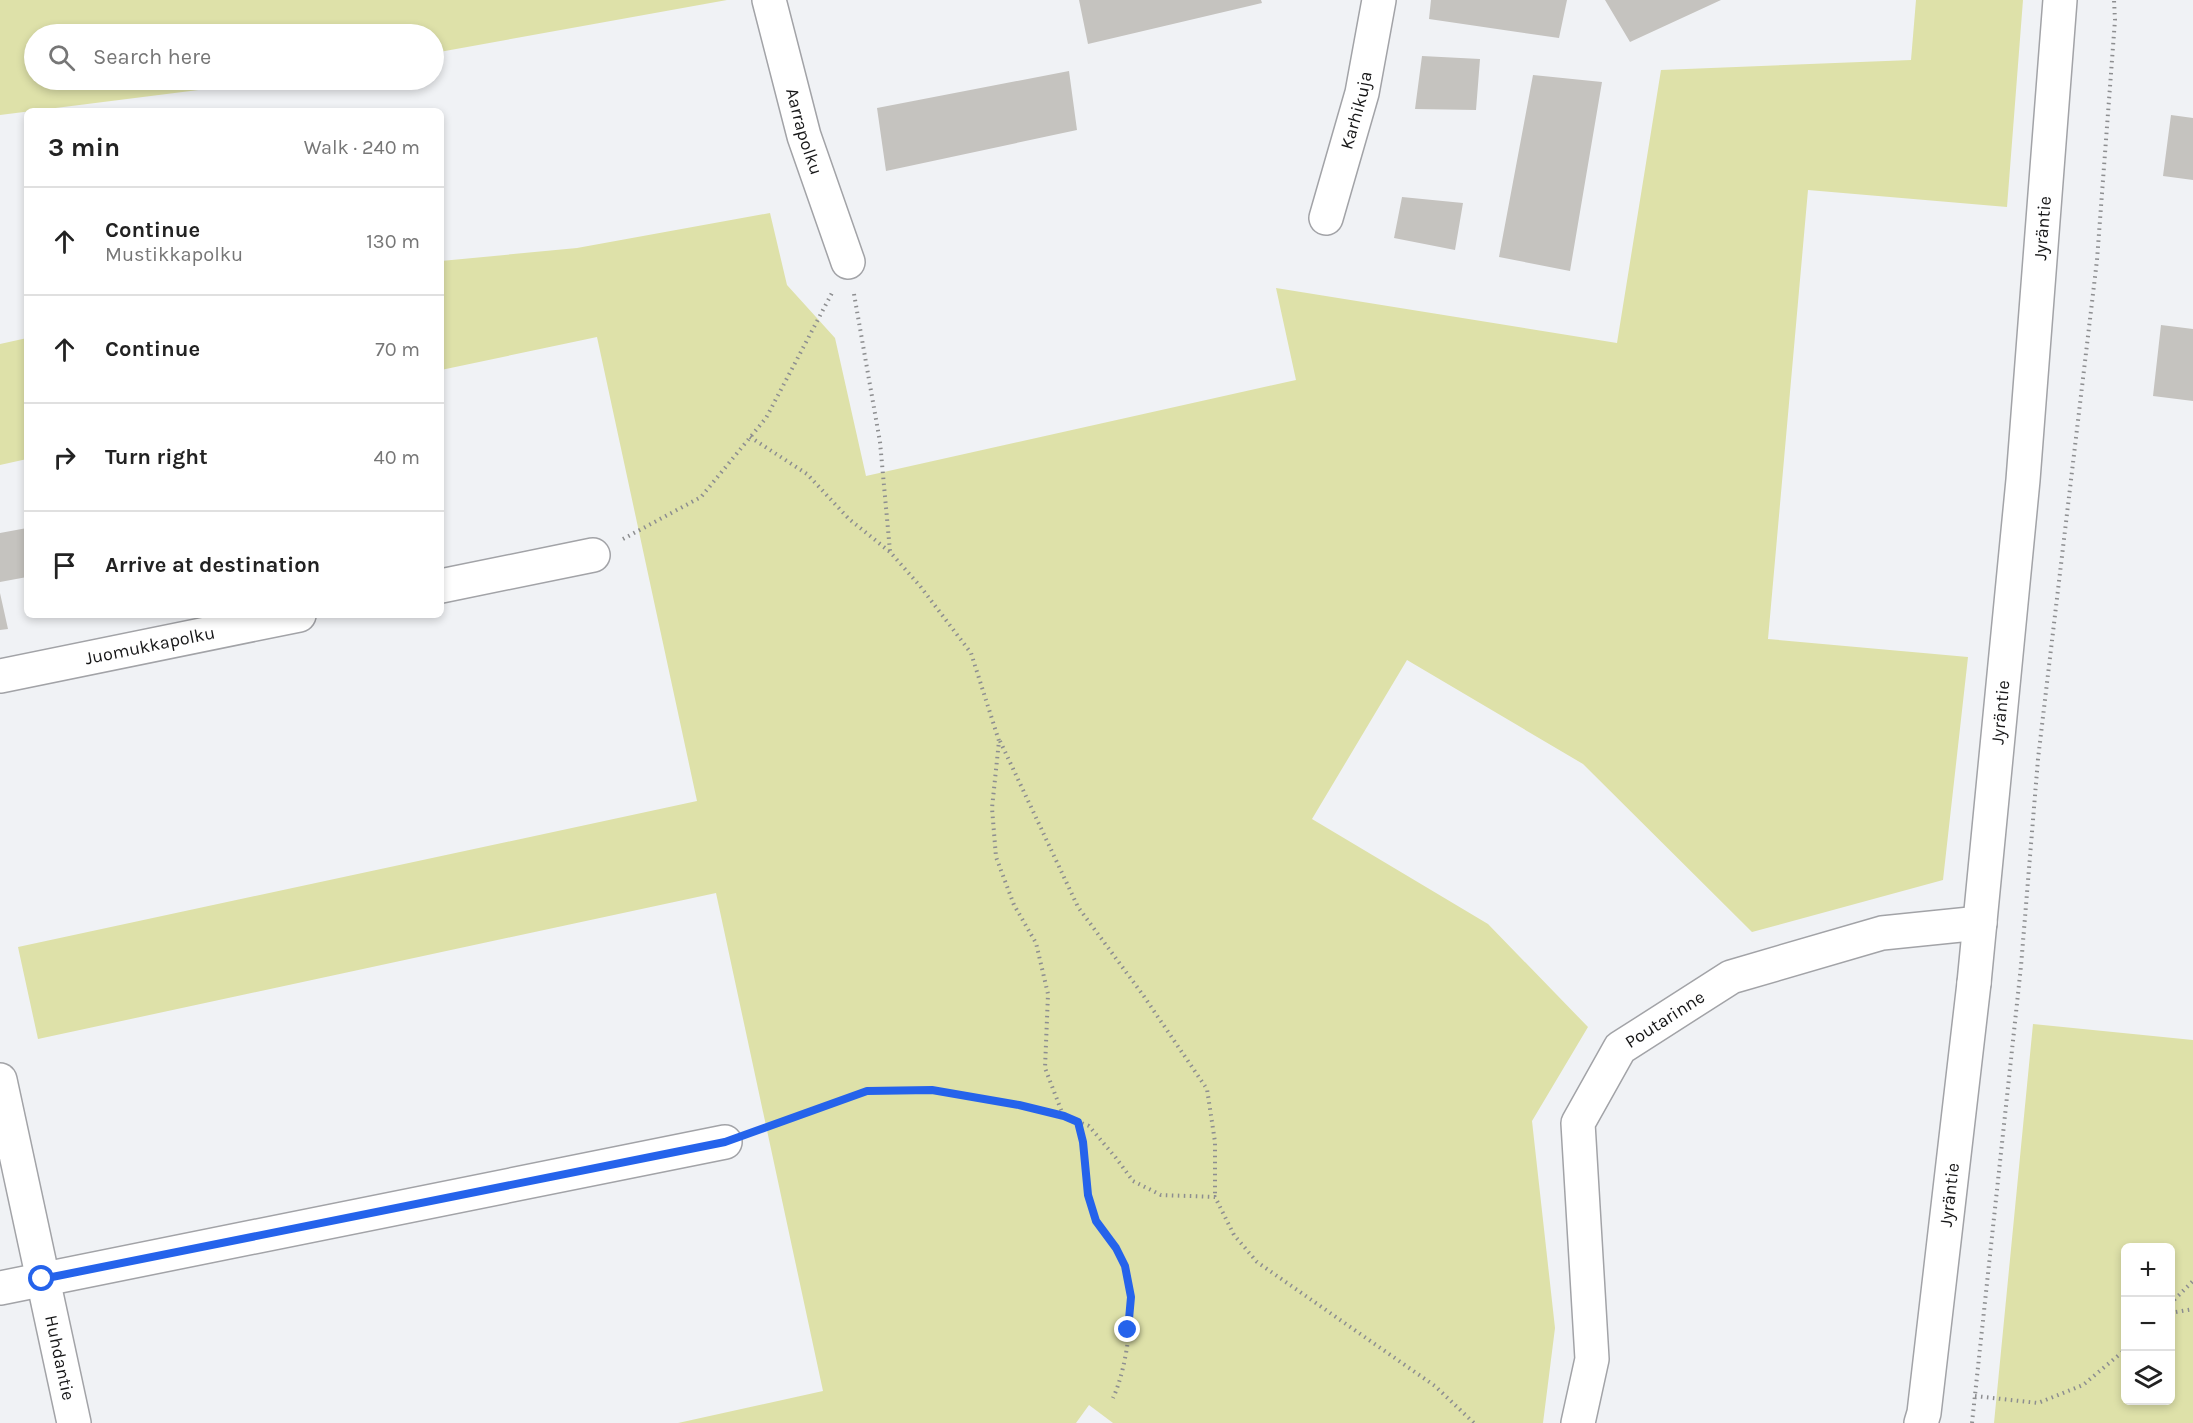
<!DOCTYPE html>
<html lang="en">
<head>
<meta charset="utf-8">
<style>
  :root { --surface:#fff; --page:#f6f6f6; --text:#222; --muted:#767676; --line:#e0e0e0 }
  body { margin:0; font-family:Karla,sans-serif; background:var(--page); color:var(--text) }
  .controls { position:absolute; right:18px; bottom:18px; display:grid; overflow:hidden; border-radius:9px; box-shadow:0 3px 9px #0003 }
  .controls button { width:54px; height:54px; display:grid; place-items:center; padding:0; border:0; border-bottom:2px solid var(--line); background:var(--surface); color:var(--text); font:30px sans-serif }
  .stop { position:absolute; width:18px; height:18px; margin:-14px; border:4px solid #2563eb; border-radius:50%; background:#fff }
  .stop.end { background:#2563eb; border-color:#fff; box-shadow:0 2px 6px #0008 }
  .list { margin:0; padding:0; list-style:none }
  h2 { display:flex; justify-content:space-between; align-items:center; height:78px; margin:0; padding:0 24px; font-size:26px }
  h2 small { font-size:20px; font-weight:400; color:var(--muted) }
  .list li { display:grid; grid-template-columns:39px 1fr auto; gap:18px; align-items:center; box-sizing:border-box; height:108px; padding:0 24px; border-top:2px solid var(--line) }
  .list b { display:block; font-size:22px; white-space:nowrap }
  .list p { margin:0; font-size:20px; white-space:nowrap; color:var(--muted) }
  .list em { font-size:20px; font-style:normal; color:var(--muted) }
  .icon { flex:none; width:33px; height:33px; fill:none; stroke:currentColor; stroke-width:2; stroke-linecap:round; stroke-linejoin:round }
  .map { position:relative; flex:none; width:2193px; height:1423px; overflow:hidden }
  .search { position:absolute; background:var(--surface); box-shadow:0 3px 9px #0003; left:24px; top:24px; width:420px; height:66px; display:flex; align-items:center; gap:15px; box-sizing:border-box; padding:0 21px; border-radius:33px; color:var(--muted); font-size:22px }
  .panel { position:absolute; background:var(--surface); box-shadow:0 3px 9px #0003; left:24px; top:108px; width:420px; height:510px; border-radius:9px }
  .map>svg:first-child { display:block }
  .green { fill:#dee1a9; fill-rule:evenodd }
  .building { fill:#c5c3bf }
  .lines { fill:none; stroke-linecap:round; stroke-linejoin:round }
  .minor-casing { stroke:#a2a3a7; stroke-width:36 }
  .tertiary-casing { stroke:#a2a3a7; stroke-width:36 }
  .path { stroke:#8d8e90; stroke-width:4; stroke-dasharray:1.5 4.5; stroke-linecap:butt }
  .minor { stroke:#fff; stroke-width:33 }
  .tertiary { stroke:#fff; stroke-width:33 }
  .route { stroke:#2563eb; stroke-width:8 }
  .labels { text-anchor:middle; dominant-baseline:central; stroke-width:4.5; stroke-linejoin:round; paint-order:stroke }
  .street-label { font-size:18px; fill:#171718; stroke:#fff }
</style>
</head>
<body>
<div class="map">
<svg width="2193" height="1423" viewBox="0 0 2193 1423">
  <rect width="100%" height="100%" fill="#f0f2f5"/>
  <path class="green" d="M0,0H727L434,53V34H34V80H277L0,115Z
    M1916,0H2023L2007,207L1808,190L1768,639L1968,657L1943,880L1752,932L1583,764L1407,660L1312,819L1488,924L1588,1027L1532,1121L1555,1328L1543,1423H1113L1089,1405L1076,1423H678L823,1391L716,893L38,1039L18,947L697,801L597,337L441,370V261L577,248L770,213L787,285L835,338L866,476L1296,380L1276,288L1617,343L1661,70L1911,60Z
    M27,338V459L0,465V344Z
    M2033,1024L2193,1040V1423H1994ZM2126,1248H2170V1400H2126Z"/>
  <path class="building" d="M1079,0H1261L1262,3L1088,44Z
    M1431,0H1567L1559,38L1429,19Z
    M1605,0H1721L1630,42Z
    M1422,56L1480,59L1476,110L1415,109Z
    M1069,71L1077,130L886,171L877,108Z
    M1533,75L1602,82L1570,271L1499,257Z
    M2171,115L2193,118V180L2163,176Z
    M1402,197L1463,203L1455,250L1394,238Z
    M2161,325L2193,329V401L2153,396Z
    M27,528V577L0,582V533Z
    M0,593L8,629L0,630Z"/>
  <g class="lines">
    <g class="minor-casing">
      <g id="minor">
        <path id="s1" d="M769,0L804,136L848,262"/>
        <path id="s2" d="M1326,218L1362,93L1379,0"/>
        <path d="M441,586L593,555"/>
        <path id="s3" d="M0,676L299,615"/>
        <path id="s4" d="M0,1080L74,1423"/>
        <path d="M0,1288L725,1142"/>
        <path id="s5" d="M1578,1423L1592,1359L1578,1123L1620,1048L1731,977L1882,933L1980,923"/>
        <path id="s6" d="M1921,1423L1924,1413L1974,983"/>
      </g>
    </g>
    <g class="tertiary-casing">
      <g id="tertiary">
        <path id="s7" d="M1974,983L2023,480L2060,0"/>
      </g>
    </g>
    <path class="path" d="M854,294L880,442L890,551
      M750,437L807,474L849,519L890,552L920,586L971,653L999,741L992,808L996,857L1014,905L1036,943L1048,994L1045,1068L1063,1115
      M623,539L701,497L766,418L833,291
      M1000,741L1078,907L1143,995L1207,1089L1215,1142V1197
      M1078,1122C1085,1152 1084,1184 1093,1213C1099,1231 1116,1245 1124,1264C1137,1297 1128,1366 1113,1398
      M757,1131L867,1091H932L1019,1105L1064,1116L1089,1126L1116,1158L1133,1181L1161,1195L1215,1197L1234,1235L1257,1262L1435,1386L1474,1423
      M2170,1304L2193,1281
      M2170,1313L2193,1309
      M1975,1396L2038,1403L2083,1385L2126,1349
      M1972,1423L2021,966L2038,759L2097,260L2115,20L2114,0"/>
    <use href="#minor" class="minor"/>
    <use href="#tertiary" class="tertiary"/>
  </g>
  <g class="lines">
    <path class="route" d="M42,1279L725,1142L867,1091L932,1090L1019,1105L1064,1116L1078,1122L1083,1142L1088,1195L1096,1221L1116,1248L1125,1266L1131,1297L1128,1330"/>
  </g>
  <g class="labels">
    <g class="street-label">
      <text stroke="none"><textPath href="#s2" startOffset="112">Karhikuja</textPath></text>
      <text stroke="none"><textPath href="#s1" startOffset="136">Aarrapolku</textPath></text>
      <text stroke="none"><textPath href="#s7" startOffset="758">Jyräntie</textPath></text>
      <text stroke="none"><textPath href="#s3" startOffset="153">Juomukkapolku</textPath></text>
      <text stroke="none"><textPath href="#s7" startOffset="272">Jyräntie</textPath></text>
      <text stroke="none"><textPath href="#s5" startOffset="441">Poutarinne</textPath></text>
      <text stroke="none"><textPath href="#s6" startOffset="230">Jyräntie</textPath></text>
      <text stroke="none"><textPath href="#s4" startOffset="284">Huhdantie</textPath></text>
    </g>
  </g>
</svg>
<div class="controls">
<button>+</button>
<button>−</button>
<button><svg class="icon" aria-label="layers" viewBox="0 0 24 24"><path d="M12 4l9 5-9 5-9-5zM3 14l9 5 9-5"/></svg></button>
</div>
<div class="stop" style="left:42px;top:1279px"></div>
<div class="stop end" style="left:1128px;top:1330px"></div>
<div class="search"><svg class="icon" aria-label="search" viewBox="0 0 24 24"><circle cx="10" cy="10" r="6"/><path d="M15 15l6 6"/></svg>Search here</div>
<section class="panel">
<h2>3 min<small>Walk · 240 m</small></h2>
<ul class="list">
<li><svg class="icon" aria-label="ahead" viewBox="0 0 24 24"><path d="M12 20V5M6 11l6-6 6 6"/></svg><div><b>Continue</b><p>Mustikkapolku</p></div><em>130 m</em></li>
<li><svg class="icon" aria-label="ahead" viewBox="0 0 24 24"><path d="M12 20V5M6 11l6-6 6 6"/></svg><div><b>Continue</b></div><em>70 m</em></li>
<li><svg class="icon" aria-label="right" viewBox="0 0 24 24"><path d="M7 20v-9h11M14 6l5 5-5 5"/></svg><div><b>Turn right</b></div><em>40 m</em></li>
<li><svg class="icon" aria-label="arrive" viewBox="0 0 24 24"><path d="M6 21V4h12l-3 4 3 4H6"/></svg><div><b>Arrive at destination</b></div></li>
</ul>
</section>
</div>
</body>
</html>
